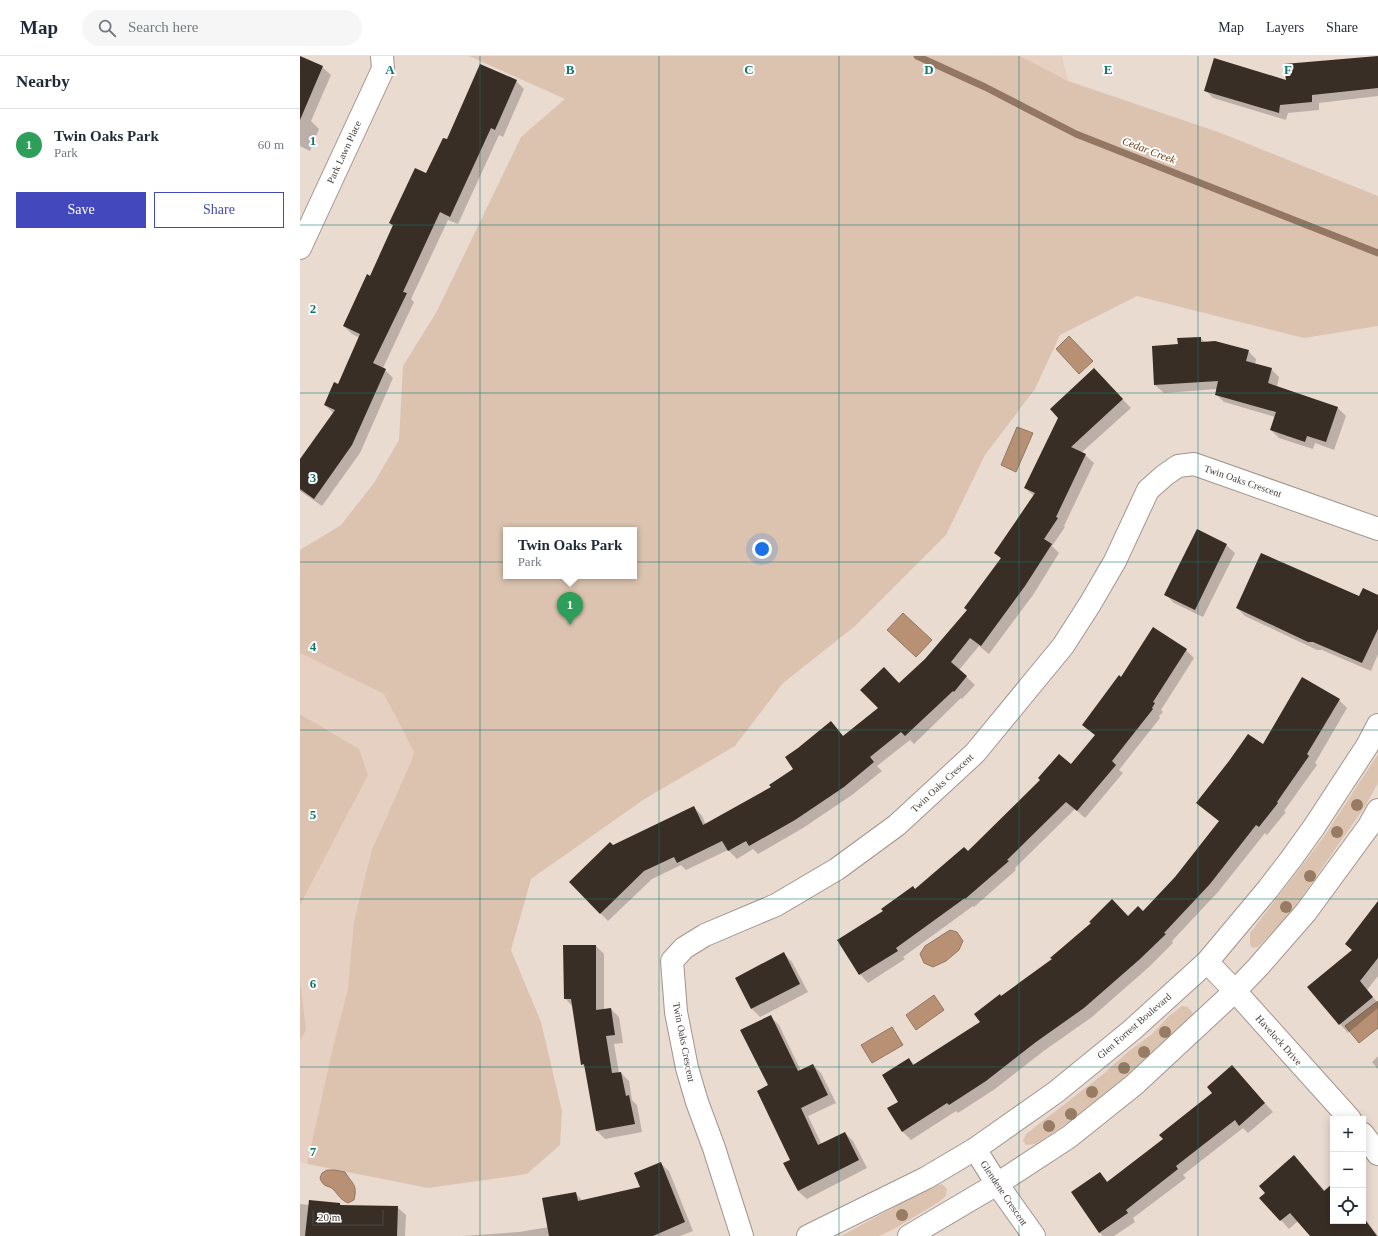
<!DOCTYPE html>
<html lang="en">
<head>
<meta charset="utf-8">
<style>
  :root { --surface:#fff; --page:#f6f6f7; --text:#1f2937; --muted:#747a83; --line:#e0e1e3; --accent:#4448bd }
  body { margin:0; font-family:Georgia,serif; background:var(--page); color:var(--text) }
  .controls { position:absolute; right:12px; bottom:12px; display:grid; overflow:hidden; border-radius:0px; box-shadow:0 2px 10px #0003 }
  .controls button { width:36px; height:36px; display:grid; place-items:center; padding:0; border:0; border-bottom:1px solid var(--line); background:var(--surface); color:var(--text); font:20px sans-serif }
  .scale { position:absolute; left:12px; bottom:10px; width:72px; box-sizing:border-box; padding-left:4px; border:2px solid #413b37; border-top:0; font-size:11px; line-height:14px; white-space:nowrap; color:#413b37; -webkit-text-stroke:3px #fff; paint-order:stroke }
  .you { position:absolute; left:462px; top:493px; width:14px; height:14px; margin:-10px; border:3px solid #fff; border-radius:50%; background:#1a73e8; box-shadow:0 0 0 6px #1a73e833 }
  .badge { display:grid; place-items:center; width:26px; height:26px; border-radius:50%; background:var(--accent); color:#fff; font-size:13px; font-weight:700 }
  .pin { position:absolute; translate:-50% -33px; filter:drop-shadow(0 1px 2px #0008) }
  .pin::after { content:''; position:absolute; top:21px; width:14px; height:12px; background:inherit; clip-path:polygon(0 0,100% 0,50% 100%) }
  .popup { position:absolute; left:203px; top:471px; width:134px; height:52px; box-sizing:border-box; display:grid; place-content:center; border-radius:0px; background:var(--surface); filter:drop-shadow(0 1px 3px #0005); font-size:13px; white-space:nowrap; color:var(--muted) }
  .popup b { font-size:15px; color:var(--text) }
  .popup::after { content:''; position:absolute; left:50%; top:100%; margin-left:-8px; border:8px solid transparent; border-top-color:var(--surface) }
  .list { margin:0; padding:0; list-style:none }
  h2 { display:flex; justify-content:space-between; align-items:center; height:52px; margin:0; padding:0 16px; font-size:17px }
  h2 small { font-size:13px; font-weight:400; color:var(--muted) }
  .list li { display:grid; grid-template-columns:26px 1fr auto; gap:12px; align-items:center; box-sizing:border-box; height:72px; padding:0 16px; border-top:1px solid var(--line) }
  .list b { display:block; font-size:15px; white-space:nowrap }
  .list p { margin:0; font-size:13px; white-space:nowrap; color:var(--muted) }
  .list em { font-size:13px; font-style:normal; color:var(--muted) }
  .actions { display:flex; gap:8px; padding:12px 16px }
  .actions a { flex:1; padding:9px 0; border:1px solid var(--accent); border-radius:0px; text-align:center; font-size:14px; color:var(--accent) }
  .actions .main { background:var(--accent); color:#fff }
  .icon { flex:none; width:22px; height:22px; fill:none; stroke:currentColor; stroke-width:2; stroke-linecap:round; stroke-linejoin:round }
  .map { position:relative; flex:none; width:1078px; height:1180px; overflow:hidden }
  header { display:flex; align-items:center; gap:24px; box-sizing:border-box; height:56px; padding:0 20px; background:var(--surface); border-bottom:1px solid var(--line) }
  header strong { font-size:19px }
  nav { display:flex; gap:22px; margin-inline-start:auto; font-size:14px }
  .search { width:280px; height:36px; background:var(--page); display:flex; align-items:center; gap:10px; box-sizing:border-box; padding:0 14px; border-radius:22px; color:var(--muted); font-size:15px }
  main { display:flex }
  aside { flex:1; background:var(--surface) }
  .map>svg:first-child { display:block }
  .built { fill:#e5d0c1 }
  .green { fill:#dcc3b0; fill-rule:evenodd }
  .water { fill:#b89174; stroke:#947762 }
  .shadow { fill:#0003 }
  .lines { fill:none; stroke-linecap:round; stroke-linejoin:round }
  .stream { stroke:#947762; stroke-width:7 }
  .building { fill:#392e26 }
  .minor-casing { stroke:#a3958c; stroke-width:24 }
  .minor { stroke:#fff; stroke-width:22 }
  .tree { fill:#977b62 }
  .grid { fill:none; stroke:#0f766e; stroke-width:1; stroke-opacity:0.55 }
  .labels { text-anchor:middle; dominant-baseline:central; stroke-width:4; stroke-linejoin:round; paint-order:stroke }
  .street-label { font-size:10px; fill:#413b37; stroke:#fff }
  .water-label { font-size:11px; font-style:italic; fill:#734010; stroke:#fff }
  .grid-label { font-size:13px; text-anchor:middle; font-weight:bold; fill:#0f766e; stroke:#fff; stroke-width:4; stroke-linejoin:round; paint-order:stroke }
</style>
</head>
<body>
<header>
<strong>Map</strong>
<div class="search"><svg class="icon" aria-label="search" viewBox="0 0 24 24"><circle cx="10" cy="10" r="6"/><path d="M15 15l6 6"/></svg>Search here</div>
<nav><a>Map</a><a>Layers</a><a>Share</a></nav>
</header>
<main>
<aside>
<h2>Nearby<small></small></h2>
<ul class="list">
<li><span class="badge" style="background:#2e9e5b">1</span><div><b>Twin Oaks Park</b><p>Park</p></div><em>60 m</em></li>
</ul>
<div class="actions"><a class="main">Save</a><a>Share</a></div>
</aside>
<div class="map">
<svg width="1078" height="1180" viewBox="0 0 1078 1180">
  <rect width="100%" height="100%" fill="#eadbd1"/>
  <path class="built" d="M720,0H762L768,25Z
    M0,597L98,645L119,678L81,810L35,982L7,1108L0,1106Z"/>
  <path class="green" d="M169,0H720L768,25L921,77L1078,140V270L1004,282L837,240L760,279L735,333L685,399L646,479L554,571L483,627L435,690L343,744L231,823L211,894L241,966L262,1055L260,1089L227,1118L128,1132L7,1108L35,982L48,933L54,865L72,794L111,706L114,696L84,638L0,597V494L41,469L74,427L99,384L103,310L137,255L221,81L265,43ZM206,474H334V520H206Z
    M0,658L59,693L68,719L0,849Z
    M1078,698V727L1066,749L997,848L976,873L958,891L953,892L950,889V877L1023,782Z
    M0,922L6,974L0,985Z
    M882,950L888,951L893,957L887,965L825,1021L769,1066L736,1088L726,1089L723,1085L726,1078L802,1019L829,995L851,979L869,960Z
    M642,1128L647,1133L646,1140L639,1146L594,1173L579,1180H541L631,1131Z"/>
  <path class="water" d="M769,280L793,305L779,318L756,293Z
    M717,371L733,377L716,416L701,409Z
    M603,557L632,584L616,601L587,574Z
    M650,874L657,876L663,885L659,894L646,905L633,911L624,907L620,898L625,890Z
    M634,939L644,954L616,974L606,959Z
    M1078,945V972L1059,987L1045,970Z
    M592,971L603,989L572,1007L561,989Z
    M27,1114H35L45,1116C52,1128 58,1128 54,1144L48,1147C41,1144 38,1139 34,1134C28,1128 24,1133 20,1122L22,1117Z"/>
  <path class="shadow" d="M0,1L22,11L31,19L11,65L19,73L10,95L0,90Z
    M1078,1V40L1019,47V54L988,57L986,64L913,42L905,34L987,25Z
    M216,25L224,33L203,81L199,79L158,168L148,164L111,243L114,246L83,312L93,322L60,397L22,450L0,435V405L34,358L25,349L39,329L60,282L52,278L44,270L70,221L94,171L90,167L127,118L147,85Z
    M900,282L905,286L948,295L956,303L955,309L971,313L979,321L977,331L1038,352L1046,360L1034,394L1015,387L1013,393L979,382L971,374L975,361L924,346L916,338L917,333L864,337L855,329L879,289Z
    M802,322L831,352L781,397L785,399L794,407L764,470L765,471L752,490L759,497L733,539L689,598L679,590L659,614L675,629L662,643L661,642L614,688L610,684L577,710L582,715L552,739L503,772L458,798L453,793L437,803L428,794L386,814L381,809L352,823L308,865L270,826L313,790L394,751L402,760L406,769L472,731L494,714L531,666L544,681L579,652L600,628L626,603L668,555L701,503L696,497L734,440L725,432Z
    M926,489L935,497L903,561L874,547L866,539Z
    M1078,540V598L1071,615L1022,594H1017L945,560L937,552Z
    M886,594L894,602L861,654L863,656L859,660L860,662L819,714L823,717L785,762L775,753L715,812L716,814L674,851L673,850L603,901L605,903L568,927L560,918L616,834L668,796L771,710L796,680L783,669L821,622Z
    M1039,644L1047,652L1015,707L1017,709L984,755L986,756L967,779L965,777L918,836L872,885L873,887L849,911L792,961L745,994L695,1033L658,1057L656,1055L611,1084L603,1076L588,1053L599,1046L609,1003L615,1009L681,967L701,941L829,861L844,857L876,822L920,766L897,747L963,690Z
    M1078,852V920L1067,934L1078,947V952L1048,977L1040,968L1053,894Z
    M296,890L304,898V954L311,953L319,961L323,987L314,988L319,1017H321L329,1025L332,1044L337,1049L342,1076L305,1083L297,1075L285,1012L282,1008L273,951L265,942Z
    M484,898L492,906L508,936L460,961L452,953Z
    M470,960L479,969L501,1015L513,1009L521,1017L536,1047L508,1060L522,1089L545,1077L553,1085L567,1112L507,1143L498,1135L491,1104L469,1030Z
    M1078,1000V1013L1072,1006Z
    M932,1010L973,1056L948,1077L943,1072L883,1119L886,1122L833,1162L835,1166L814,1180H803L799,1176L800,1117L808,1126L864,1083L913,1037Z
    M360,1107L369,1115L393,1175L380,1180H162L219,1176L249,1171L275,1137L283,1145L341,1132Z
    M1002,1109L1025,1135L1033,1128V1165H1063V1160L1078,1180H1011L998,1165L989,1173L961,1142Z
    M0,1148L9,1149L40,1148L42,1150L97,1151L106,1159L105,1180H0Z"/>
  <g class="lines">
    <path class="stream" d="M617,0L685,31L776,78L1078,197"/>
  </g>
  <path class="building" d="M0,0L23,10L0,64Z
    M1078,0V32L1012,39V46L980,49L979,57L904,35L914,2L986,24L984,8Z
    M180,8L217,24L195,74L191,72L150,161L140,156L103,236L107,237L73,307L86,313L52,389L14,443L0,433V403L35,354L24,349L34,326L38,328L60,278L43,270L67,218L70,220L93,169L89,167L115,112L126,117L143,82L147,83Z
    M901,281V286L915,285L949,294L946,305L972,312L968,327L1038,351L1026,386L1007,380L1005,386L970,374L976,356L915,339L918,325L854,329L852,290L878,288L877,282Z
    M794,312L823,343L771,391L786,398L756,461L758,462L744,483L752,488L725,530L681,590L670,582L651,606L667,620L654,636L653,635L605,680L601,676L570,701L574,706L544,731L495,764L449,790L446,785L428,795L422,785L377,807L374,801L344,815L300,858L269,826L310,786L313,789L394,750L403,769L471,731L469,729L493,713L485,701L498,692L531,665L543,680L578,652L560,634L584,611L599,627L625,603L667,554L664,552L701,502L694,497L735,437L724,432L758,362L750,353Z
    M897,473L927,488L895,554L864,539Z
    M961,497L1059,540L1063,532L1078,539V573L1062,607L1013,586H1008L936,552Z
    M853,571L887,593L853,646L855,647L852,652L853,653L812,705L816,709L777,755L766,746L707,804L709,805L665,843V842L596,892L598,895L559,919L537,884L583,855L581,853L613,830L615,833L664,791L668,795L740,724L738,722L759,698L771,708L795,679L782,669L819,619L821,621Z
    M1002,621L1040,643L1007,698L1009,700L977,746L978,747L959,771L956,769L910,828L864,877L866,878L840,903L784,952L736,986L686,1025L649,1049L647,1047L602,1076L587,1052L598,1046L582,1019L609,1002L613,1009L680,966L674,958L700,938L701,940L752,903L750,902L791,867L789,866L812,843L828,860L838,850L843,855L875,821L919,765L896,747L929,705L948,678L963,688Z
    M1078,845V902L1060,925L1073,941L1039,969L1007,931L1052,894L1045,888Z
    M263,889H296V954L311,952L315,979L306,980L312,1017L321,1016L326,1040L329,1039L335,1068L296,1075L284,1008L281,1009L271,943H264Z
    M484,896L500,928L451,953L435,922Z
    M471,959L498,1015L513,1008L528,1039L501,1052L518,1089L545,1076L559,1104L498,1135L483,1107L490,1104L457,1035L468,1029L440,974Z
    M932,1009L965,1047L939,1070L935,1064L876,1110L878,1113L826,1154L828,1157L799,1177L771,1136L800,1116L807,1126L863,1083L859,1079L912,1037L907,1031Z
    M994,1099L1024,1135L1033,1127V1165H1063V1161L1077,1180H1010L990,1157L980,1165L959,1142L965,1137L959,1130Z
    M361,1106L385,1166L353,1180H249L242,1142L276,1136L278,1145L340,1131L334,1117Z
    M9,1144L40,1147V1149L98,1150L97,1180H5Z"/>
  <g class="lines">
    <g class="minor-casing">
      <path id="minor" d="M0,192L83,13L82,0
        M907,906L935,935L1050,1063
        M1063,1078L1078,1098
        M675,1093L697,1128L734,1180
        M442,1180L414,1092L397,1046L387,1012L376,956L372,905L384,892L405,879L476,849L537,813L597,769L675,697L763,590L790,548L815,505L848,434L865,419L878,410L894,408L1078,473
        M508,1180L626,1122L675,1093L756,1036L832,974L907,906L968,833L991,803L1014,771L1067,690L1078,669
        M609,1180L697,1128L769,1081L834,1029L935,935L958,911L1006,856L1069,770L1078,754"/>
    </g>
    <use href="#minor" class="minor"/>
  </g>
  <g class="tree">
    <circle cx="1057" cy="749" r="6"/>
    <circle cx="1037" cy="776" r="6"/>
    <circle cx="1010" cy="820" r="6"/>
    <circle cx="986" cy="851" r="6"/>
    <circle cx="865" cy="976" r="6"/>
    <circle cx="844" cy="996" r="6"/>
    <circle cx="824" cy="1012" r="6"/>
    <circle cx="792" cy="1036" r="6"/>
    <circle cx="771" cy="1058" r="6"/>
    <circle cx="749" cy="1070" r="6"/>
    <circle cx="602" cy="1159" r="6"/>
  </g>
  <path class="grid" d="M180,0V1180M359,0V1180M539,0V1180M719,0V1180M898,0V1180M0,169H1078M0,337H1078M0,506H1078M0,674H1078M0,843H1078M0,1011H1078"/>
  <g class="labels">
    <g class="street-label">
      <text transform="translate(44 96) rotate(-65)">Park Lawn Place</text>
      <text transform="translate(943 425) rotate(19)">Twin Oaks Crescent</text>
      <text transform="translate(642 727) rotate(-43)">Twin Oaks Crescent</text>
      <text transform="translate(834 970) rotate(-41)">Glen Forrest Boulevard</text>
      <text transform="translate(979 984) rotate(48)">Havelock Drive</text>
      <text transform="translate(384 986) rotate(79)">Twin Oaks Crescent</text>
      <text transform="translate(704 1137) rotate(56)">Glendene Crescent</text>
    </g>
    <g class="water-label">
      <text transform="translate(849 94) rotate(21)">Cedar Creek</text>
    </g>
  </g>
  <g class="grid-label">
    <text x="90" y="18">A</text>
    <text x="270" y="18">B</text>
    <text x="449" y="18">C</text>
    <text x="629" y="18">D</text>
    <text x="808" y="18">E</text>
    <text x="988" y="18">F</text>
    <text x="13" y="89">1</text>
    <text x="13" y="257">2</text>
    <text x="13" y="426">3</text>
    <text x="13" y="595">4</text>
    <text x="13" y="763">5</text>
    <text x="13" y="932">6</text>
    <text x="13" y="1100">7</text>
  </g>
</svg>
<div class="controls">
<button>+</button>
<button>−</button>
<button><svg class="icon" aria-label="locate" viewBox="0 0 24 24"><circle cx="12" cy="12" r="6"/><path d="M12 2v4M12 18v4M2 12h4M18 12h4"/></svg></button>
</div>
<div class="scale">20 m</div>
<div class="you"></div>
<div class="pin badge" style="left:270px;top:569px;background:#2e9e5b">1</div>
<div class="popup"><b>Twin Oaks Park</b>Park</div>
</div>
</main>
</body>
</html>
